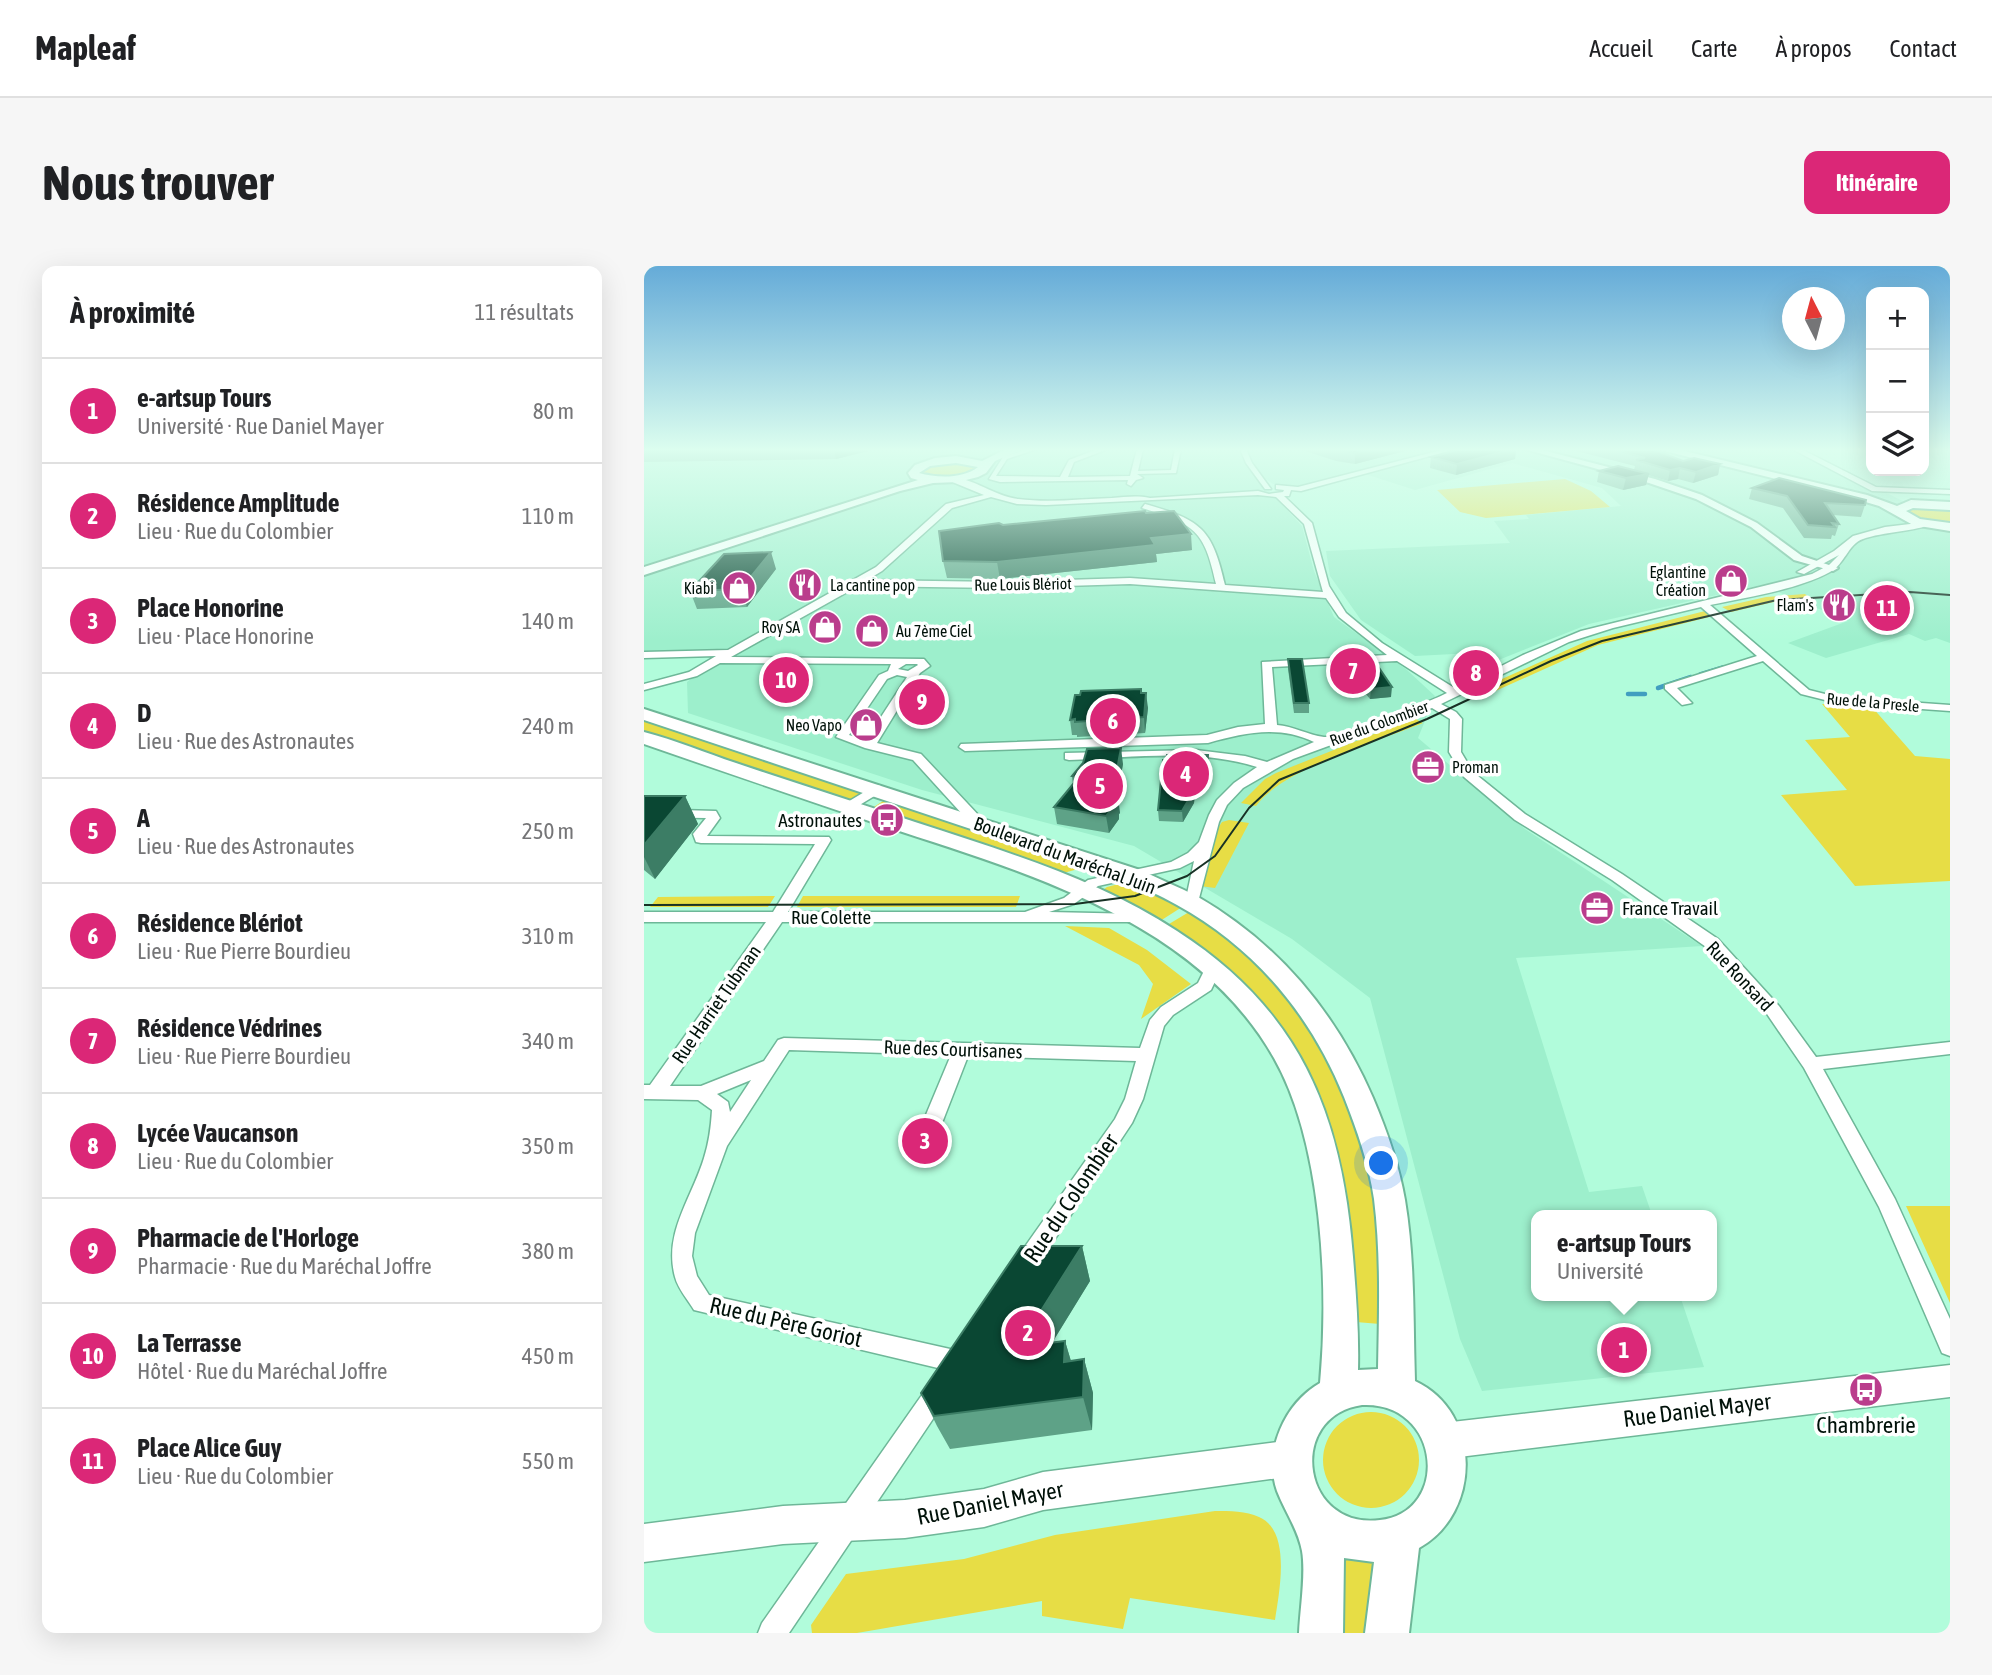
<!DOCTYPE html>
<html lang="fr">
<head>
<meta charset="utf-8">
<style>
  :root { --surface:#fff; --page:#f6f6f6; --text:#202124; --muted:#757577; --line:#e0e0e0; --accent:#db2777 }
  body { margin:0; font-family:"Asap Condensed",sans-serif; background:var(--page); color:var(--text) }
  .controls { position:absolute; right:21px; top:21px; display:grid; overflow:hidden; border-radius:14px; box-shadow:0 7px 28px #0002 }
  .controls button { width:63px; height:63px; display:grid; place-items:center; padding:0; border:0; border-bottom:2px solid var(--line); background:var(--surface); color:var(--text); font:35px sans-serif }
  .compass { position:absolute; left:1138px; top:21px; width:63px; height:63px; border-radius:50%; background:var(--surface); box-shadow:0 7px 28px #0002; rotate:354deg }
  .you { position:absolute; left:738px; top:898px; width:24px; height:24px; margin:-18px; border:5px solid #fff; border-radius:50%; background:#1a73e8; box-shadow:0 0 0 10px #1a73e833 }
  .badge { display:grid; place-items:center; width:46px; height:46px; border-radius:50%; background:var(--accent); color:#fff; font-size:23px; font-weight:700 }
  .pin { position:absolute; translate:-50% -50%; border:4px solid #fff; box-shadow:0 2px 7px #0006 }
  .popup { position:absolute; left:887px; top:944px; width:186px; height:91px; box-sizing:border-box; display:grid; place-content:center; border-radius:14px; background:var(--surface); filter:drop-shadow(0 2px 5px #0005); font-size:23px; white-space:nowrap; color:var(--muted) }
  .popup b { font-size:26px; color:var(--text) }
  .popup::after { content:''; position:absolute; left:50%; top:100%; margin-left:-14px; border:14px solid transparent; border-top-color:var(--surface) }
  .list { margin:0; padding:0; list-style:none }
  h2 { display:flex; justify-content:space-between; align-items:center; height:91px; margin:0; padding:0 28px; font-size:30px }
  h2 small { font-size:23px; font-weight:400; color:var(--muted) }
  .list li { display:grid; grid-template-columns:46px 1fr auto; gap:21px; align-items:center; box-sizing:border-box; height:105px; padding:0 28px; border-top:2px solid var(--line) }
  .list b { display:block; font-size:26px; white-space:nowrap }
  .list p { margin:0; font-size:23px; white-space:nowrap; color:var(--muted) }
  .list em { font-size:23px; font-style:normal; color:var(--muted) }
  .icon { flex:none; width:38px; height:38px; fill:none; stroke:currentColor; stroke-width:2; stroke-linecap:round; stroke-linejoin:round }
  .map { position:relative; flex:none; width:1306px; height:1367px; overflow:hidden; border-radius:14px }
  header { display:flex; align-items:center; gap:42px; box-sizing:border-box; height:98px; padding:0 35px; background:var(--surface); border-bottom:2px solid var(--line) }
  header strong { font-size:33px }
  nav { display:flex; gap:38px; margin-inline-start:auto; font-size:24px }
  .intro { display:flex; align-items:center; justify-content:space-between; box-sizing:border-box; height:168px; padding:0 42px }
  h1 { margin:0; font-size:49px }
  .button { padding:18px 32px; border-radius:14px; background:var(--accent); color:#fff; font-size:24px; font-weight:700 }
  main { display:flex; gap:42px; padding:0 42px }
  aside { flex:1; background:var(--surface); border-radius:14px; box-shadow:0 7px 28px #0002 }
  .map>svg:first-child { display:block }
  .built { fill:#9defcc }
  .green { fill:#e7dd45 }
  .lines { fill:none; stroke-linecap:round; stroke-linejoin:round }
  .stream-far1 { stroke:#419ec0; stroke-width:3.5 }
  .stream { stroke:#419ec0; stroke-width:4.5 }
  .minor-casing { stroke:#6eb798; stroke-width:3 }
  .tertiary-casing { stroke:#6eb798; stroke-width:4 }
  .secondary-casing { stroke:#6eb798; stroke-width:3 }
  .primary-casing { stroke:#6eb798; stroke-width:4 }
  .minor { fill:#fff; fill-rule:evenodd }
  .tertiary { fill:#fff; fill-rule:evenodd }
  .secondary { fill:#fff; fill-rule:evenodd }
  .primary { fill:#fff; fill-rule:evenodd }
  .tram { stroke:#183125; stroke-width:2 }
  .wall { fill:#5ea287 }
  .shaded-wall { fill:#3c7d65 }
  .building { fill:#0a4733; stroke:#3c7d65; stroke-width:2 }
  .labels { text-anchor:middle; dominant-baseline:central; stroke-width:7; stroke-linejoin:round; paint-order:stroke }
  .far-poi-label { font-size:16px; fill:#001109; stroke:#fff; text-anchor:end }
  .far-street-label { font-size:16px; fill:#001109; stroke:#fff }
  .poi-label { font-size:19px; fill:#001109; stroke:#fff; text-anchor:end }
  .street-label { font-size:19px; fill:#001109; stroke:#fff }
  .near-street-label { font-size:23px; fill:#001109; stroke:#fff }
  .near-poi-label { font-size:23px; fill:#001109; stroke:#fff }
</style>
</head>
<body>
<header>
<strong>Mapleaf</strong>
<nav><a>Accueil</a><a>Carte</a><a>À propos</a><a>Contact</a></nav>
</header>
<div class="intro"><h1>Nous trouver</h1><a class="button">Itinéraire</a></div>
<main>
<aside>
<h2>À proximité<small>11 résultats</small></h2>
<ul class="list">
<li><span class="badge">1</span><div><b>e-artsup Tours</b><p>Université · Rue Daniel Mayer</p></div><em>80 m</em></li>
<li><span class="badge">2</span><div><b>Résidence Amplitude</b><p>Lieu · Rue du Colombier</p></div><em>110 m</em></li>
<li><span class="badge">3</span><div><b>Place Honorine</b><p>Lieu · Place Honorine</p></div><em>140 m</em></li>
<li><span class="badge">4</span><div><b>D</b><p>Lieu · Rue des Astronautes</p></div><em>240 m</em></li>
<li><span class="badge">5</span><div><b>A</b><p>Lieu · Rue des Astronautes</p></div><em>250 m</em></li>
<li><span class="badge">6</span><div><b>Résidence Blériot</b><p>Lieu · Rue Pierre Bourdieu</p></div><em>310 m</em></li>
<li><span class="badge">7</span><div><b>Résidence Védrines</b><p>Lieu · Rue Pierre Bourdieu</p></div><em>340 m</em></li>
<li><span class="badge">8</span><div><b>Lycée Vaucanson</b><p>Lieu · Rue du Colombier</p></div><em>350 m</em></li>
<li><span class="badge">9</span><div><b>Pharmacie de l'Horloge</b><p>Pharmacie · Rue du Maréchal Joffre</p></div><em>380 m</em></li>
<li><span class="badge">10</span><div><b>La Terrasse</b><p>Hôtel · Rue du Maréchal Joffre</p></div><em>450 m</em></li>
<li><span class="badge">11</span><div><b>Place Alice Guy</b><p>Lieu · Rue du Colombier</p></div><em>550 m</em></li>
</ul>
</aside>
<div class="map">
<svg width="1306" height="1367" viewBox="0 0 1306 1367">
  <rect width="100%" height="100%" fill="#b1fcdb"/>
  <path class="built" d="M0,183H1157L1280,246L1306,250V377L1292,372L1281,375L1265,368L1182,392L1144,377L1204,355L1117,319L945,358L852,395L829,387L771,390L717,354L686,310L682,285L866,277L850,255L885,253L882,249L977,240L958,222L868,197L771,224L721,208L652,221L629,218L602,200L658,260L670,305L690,351L763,404L791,430L774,472L881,563L1058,680L872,692L945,926L998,920L1008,949H892V1030H1036L1060,1101L838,1125L816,1073L726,732L648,673L490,580L278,524L44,447L43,416L80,388L0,390Z"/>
  <path class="green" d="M308,196L330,199L332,204L306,212L277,208L276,206L283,201Z
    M921,213L947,225L966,241L842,252L816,246L793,224Z
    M1266,241L1306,243V259L1272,253L1260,244Z
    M1161,328L1167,333L1138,334L1087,346L1078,341L1122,331Z
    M1061,345L1069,350L954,379L838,431L829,426L943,375Z
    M1178,438L1228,441L1271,490L1306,493V615L1211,620L1137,529L1203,524L1161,474L1206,471Z
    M770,452L779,457C735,475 639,502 612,540L597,537L621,513L632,507Z
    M0,453L220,526L205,536L0,467Z
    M242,533L445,600L416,608L227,543Z
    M585,554L605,557L571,622L556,620L574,562L578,556Z
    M482,616L514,628L538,641L513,657L456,626L463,621Z
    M131,630L124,641H6L14,631Z
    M159,630H376L372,641H153Z
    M545,646L576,663L646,730L699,817L723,882L736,974V1058L712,1056L660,801L520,661Z
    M421,660L465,662L503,684L547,718L497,753L509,718L495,699Z
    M1262,940H1306V1037Z
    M679 1194a48 48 0 1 1 96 0a48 48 0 1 1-96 0Z
    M571,1245C586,1245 602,1245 615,1251C648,1265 635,1327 631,1354L486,1332L479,1363L398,1350V1335L213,1367H168L167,1359L202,1308L320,1293L411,1269Z
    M696,1284L734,1292L726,1367H694Z"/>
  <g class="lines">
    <path class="stream-far1" d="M1056,408L1079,401"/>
    <path class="stream" d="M1014,422L1047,411
      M984,428H1001"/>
    <g class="minor-casing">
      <path id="minor" d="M383,183H393L363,193L352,210L416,211L425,194L454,183H464L430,196L424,211L486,210L493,183H499L494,205L527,204L531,183H537L532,207L493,208L499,212L492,214L487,220L483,218L484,214L356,216L345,213L359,191Z
        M596,183H602L608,197L627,223H621L602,197Z
        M801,183H812L657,225L647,224L645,230H640L668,257L685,320L702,347L738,377L812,423L879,389L937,365L1168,308L1185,299L1195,289L1160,308L1153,306L1190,285L1209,270L1241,261L1283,256L1287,258C1274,265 1238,266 1219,273C1204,278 1201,298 1186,306C1153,324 1103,331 1066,339L1165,424L1193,431L1306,439V445L1193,437L1157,428L1119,395L1033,422L1048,437L1038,439L1021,423V419L1113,390L1057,341L969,362L925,376L797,438L812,446L818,453L817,486L829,506L881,548L978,608L1074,673L1135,740L1172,791L1306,776V788L1179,803L1251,933L1306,1053V1090L1298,1087L1235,941L1160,802L1123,748L1062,681L968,614L871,554L820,511L805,486L806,453L788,442L649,493L599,522L583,539L575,556L553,640H543L541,637L550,595L536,602L454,620L430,638L405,646L495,648L498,651L490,656H138L26,820H57L120,795L134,774L140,772L496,782L506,754L517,741L554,717L563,699L569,698L577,703L567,724L529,749L520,760L499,833L488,857L391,1003L383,1005L375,1003L372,996L375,989L471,853L481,833L492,795L324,790L291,875L288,880L281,883L274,880L271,875L307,789L145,784L83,880L51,967L48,990L53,1010L65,1029L315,1085L323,1088L327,1096L323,1104L315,1107L50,1044C44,1034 34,1023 31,1011C19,967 48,932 60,892C65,876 67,861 68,844L54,834L0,833V819H6L122,656H0V646H129L171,578L57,577L52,576L49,568L62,552L0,551V543L72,545L76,552L63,570L185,571L187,574L144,646H381L420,632L444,614L527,596L544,587L555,576L565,549L573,534L590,517L613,501C553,482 487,492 425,494L421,493V487L552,484L601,490L623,496L670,476C634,459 600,467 564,477L321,485L315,481L317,478L563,469L594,461L621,458L618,396L743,389L695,351L682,332L486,318L356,322L214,320L87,391L280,393L286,400L276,407L233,477L277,488L339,554V560H329L269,494L221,482L192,471L235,409L244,405L247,398L76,397L53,410L0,424V418L45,406L72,390L0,392V386L84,384L232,301L302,238L340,229L306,215V211C330,212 350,230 374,233C405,237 437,233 468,232C482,231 492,229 506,232L614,225L625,228L639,226L640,224L632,223V219L654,221ZM614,229L632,231L660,258L679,326L581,319C568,262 557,254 501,238L498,242C551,259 560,263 572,318L486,312L356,316L223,314L238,305L308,242L347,231L373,238L402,239ZM753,395L803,427C787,435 693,473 680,471C664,469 649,460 633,459L628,401ZM262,398H273L274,399L264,405L254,403ZM253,409L263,411L222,474L205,469L243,413ZM107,814L86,846L84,836L73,828Z
        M1148,183H1157L1232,221L1306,224V228L1228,225Z
        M232,519L237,520V526L209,543H199L197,540Z
        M295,1112L303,1116L307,1124L303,1132L145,1367H114L118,1357L287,1116Z"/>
    </g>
    <g class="tertiary-casing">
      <path id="tertiary" d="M880,183H894L1011,213L1058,229L1113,257L1158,290L1194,302L1189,305L1150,294L1107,261L1052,233L1005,217Z"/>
    </g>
    <g class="secondary-casing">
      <path id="secondary" d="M1306,1099V1131L799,1193L786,1188L781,1175L786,1162L799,1157Z
        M649,1174L662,1179L667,1192L662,1205L649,1210L399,1244L340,1261L261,1272L139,1278L0,1296V1258L139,1240L261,1234L340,1223L399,1206Z"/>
    </g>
    <g class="primary-casing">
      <path id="primary" d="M380,183L351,195L342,207L334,211L314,216L289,217L256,225L0,309V301L274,214L267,212L264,207L271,199L291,192L312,190L338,195L360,184ZM312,197L334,201C319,213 293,212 275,207L286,200Z
        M1013,183H1032L1223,229L1253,240L1267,234L1306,236V244L1269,242L1262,245L1276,253L1306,257V265L1269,259L1235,240L1215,234Z
        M0,443L496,604C515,613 535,621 554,631C635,678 692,747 729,832C743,865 755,899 761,934C771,994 769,1054 771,1115C838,1146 838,1247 775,1282L765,1367H721L730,1296L700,1292L699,1367H655C656,1343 662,1308 658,1285C654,1263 641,1246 633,1225C619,1185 641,1137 676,1117C685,1021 678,876 630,792C552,654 380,606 240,560C160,533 80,506 0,478V466C31,474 62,487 92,497C151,517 211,536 271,556C360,585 454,613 533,665C657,745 698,848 709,991C712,1028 715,1066 714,1104L734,1103C735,1046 737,989 730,933C725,898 713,864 700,831C667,749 611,682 533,639C516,629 498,622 480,614L0,454ZM718,1139C797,1135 807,1246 736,1254C657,1264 642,1150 718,1139Z"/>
    </g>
    <use href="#minor" class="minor"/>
    <use href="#tertiary" class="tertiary"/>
    <use href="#secondary" class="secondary"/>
    <use href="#primary" class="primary"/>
    <path class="tram" d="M0,639L431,638L491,630L543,610L571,590L605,542L635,514L783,453L907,395L958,375L1133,334L1266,326L1306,329"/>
  </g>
  <path class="wall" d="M0,183H223L224,185L192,193L0,196Z
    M655,183H761V185L711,198L692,195Z
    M817,183H872L871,193L812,209L786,202L787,191Z
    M924,183H1008L1039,195L1076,198L1074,209L1049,217L1034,213L1024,215L1004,209L1002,219L979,224L953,216L955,205L990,204L991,200Z
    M1108,222L1221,239L1217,251L1189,249L1195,258L1191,270L1188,269L1187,273L1160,272L1139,242L1105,233Z
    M502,247L548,284L512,288L513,296L356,313L303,312L299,295L359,259Z
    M132,303L103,341L53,343L46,325Z
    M644,393L665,437V447H650L644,403Z
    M701,393L747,431L726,433L701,403Z
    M498,427L504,442L501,467L433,471V469H428L426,454Z
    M564,489V515L552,517L550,537L539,556L515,555L514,544L522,494Z
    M479,498L474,525L470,530L476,547L475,548V553L465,567L413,558L410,541L429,519L428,510Z
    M0,530H41L54,558L11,613L0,604Z
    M438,980L446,1015L408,1077L421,1075L427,1095L440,1093L449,1127L448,1164L306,1183L293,1160L277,1127Z"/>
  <path class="shaded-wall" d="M190,183H223L224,185L192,193Z
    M729,183H761V185L711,198V187Z
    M870,183H872L871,193L812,209L813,198Z
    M1076,198L1074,209L1049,217L1052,206Z
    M1036,202L1034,213L1024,215L1026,204Z
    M1005,208L1002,219L979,224L982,212Z
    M547,268L548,284L512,288L513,296L356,313L353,296L507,272Z
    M127,286L132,303L103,341L97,323Z
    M748,421L747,431L726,433L727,423Z
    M502,427L504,442L501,467L500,451Z
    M477,482L479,498L474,525L459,544L456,528Z
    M564,489V515L552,517L550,537L539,556L538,545L551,507Z
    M41,530L54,558L11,613L0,591V579Z
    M474,531L476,547L475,548V553L465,567L462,550L469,536Z
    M438,980L446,1015L385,1114L374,1081Z
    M421,1075L431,1109L420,1096Z
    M440,1093L449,1127L448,1164L439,1131Z"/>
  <path class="building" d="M0,183H119L0,185Z
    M688,183H729L711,187Z
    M817,183H870L813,198L787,191Z
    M967,183H1008L1039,195L1050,192L1076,198L1052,206L1036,202L1026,204L992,194L1001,192Z
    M974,200L1005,208L982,212L955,205Z
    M1135,212L1222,234L1221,239L1181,237L1195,258L1188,257L1191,261L1164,259L1143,230L1108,222Z
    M501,245L502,247L530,245L547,268L507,272L511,279L353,296L299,295L295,265L355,257L359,259Z
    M127,286L97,323L46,325L80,288Z
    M644,393H658L665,437H650Z
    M701,393H729L748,421L727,423Z
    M497,423V427H502L500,451L431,456V453L426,454L431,429H436L437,425Z
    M477,482L472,509L456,528L474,531L469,536H473L462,550L410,541L435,511L428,510L439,497L443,483Z
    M523,489H564L563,504L551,507L549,526L538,545L514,544L519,494H522Z
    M0,530H41L0,579Z
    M377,980H438L374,1081L421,1075L420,1096L440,1093L439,1131L290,1150L277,1127Z"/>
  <linearGradient id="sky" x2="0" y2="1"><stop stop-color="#65abd8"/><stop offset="0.49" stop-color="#dcfeef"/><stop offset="1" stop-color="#dcfeef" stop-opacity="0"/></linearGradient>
  <rect width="1306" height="375" fill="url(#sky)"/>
  <defs>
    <g id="shop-disc" transform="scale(1.75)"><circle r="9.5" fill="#ba3d8c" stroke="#fff"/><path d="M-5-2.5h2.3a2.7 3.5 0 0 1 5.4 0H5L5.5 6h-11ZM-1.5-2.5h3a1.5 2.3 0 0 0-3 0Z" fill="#fff"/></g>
    <g id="restaurant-disc" transform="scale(1.75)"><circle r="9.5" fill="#ba3d8c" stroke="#fff"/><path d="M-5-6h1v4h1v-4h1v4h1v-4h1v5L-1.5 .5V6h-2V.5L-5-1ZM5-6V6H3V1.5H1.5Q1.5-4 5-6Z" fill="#fff"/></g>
    <g id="office-disc" transform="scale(1.75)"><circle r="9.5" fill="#ba3d8c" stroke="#fff"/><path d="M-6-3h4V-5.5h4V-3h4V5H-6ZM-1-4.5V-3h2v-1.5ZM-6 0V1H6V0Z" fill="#fff"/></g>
    <g id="bus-disc" transform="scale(1.75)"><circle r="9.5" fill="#ba3d8c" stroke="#fff"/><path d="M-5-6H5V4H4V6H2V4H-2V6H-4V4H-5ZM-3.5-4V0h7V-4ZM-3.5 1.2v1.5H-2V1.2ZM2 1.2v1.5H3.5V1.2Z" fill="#fff"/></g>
  </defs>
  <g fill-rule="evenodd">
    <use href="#shop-disc" x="1087" y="315"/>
    <use href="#restaurant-disc" x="161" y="319"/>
    <use href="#shop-disc" x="95" y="322"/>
    <use href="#restaurant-disc" x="1195" y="339"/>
    <use href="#shop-disc" x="181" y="361"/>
    <use href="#shop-disc" x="228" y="365"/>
    <use href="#shop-disc" x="222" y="459"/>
    <use href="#office-disc" x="784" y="501"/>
    <use href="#bus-disc" x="243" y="554"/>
    <use href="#office-disc" x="953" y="642"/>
    <use href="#bus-disc" x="1222" y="1124"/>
  </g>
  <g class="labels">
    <g class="far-poi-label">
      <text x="1062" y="306">Eglantine<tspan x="1062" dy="18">Création</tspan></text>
      <text x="186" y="319" text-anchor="start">La cantine pop</text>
      <text x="70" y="322">Kiabi</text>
      <text x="1170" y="339">Flam's</text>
      <text x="156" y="361">Roy SA</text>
      <text x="252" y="365" text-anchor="start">Au 7ème Ciel</text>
      <text x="198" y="459">Neo Vapo</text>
      <text x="808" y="501" text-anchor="start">Proman</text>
    </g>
    <g class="far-street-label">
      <text transform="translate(379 318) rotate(-1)">Rue Louis Blériot</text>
      <text transform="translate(1229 436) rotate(5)">Rue de la Presle</text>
      <text transform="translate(735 457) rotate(-20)">Rue du Colombier</text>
    </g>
    <g class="poi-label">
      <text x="218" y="554">Astronautes</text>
      <text x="978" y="642" text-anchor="start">France Travail</text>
    </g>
    <g class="street-label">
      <text transform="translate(421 589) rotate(20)">Boulevard du Maréchal Juin</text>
      <text x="187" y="651">Rue Colette</text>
      <text transform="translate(1096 710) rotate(47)">Rue Ronsard</text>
      <text transform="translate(72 738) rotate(-55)">Rue Harriet Tubman</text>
      <text transform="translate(309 783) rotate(2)">Rue des Courtisanes</text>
    </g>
    <g class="near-street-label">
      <text transform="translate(427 932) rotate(-56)">Rue du Colombier</text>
      <text transform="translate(142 1056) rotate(13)">Rue du Père Goriot</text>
      <text transform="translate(1053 1144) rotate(-7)">Rue Daniel Mayer</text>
      <text transform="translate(346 1237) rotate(-11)">Rue Daniel Mayer</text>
    </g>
    <g class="near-poi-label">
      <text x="1222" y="1159">Chambrerie</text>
    </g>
  </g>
</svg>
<div class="controls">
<button>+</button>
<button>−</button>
<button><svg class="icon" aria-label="layers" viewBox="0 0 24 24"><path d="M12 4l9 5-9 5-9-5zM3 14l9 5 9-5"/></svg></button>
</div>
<svg class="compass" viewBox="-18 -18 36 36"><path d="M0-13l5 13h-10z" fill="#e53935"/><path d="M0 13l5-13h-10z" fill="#757577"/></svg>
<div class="you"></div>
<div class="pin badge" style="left:980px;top:1084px">1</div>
<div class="popup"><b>e-artsup Tours</b>Université</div>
<div class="pin badge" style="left:384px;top:1067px">2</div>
<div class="pin badge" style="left:281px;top:875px">3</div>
<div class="pin badge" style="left:542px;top:508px">4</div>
<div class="pin badge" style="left:456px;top:520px">5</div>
<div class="pin badge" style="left:469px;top:455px">6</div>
<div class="pin badge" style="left:709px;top:405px">7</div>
<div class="pin badge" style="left:832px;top:407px">8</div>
<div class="pin badge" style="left:278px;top:436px">9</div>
<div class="pin badge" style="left:142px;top:414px">10</div>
<div class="pin badge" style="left:1243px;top:342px">11</div>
</div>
</main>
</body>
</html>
